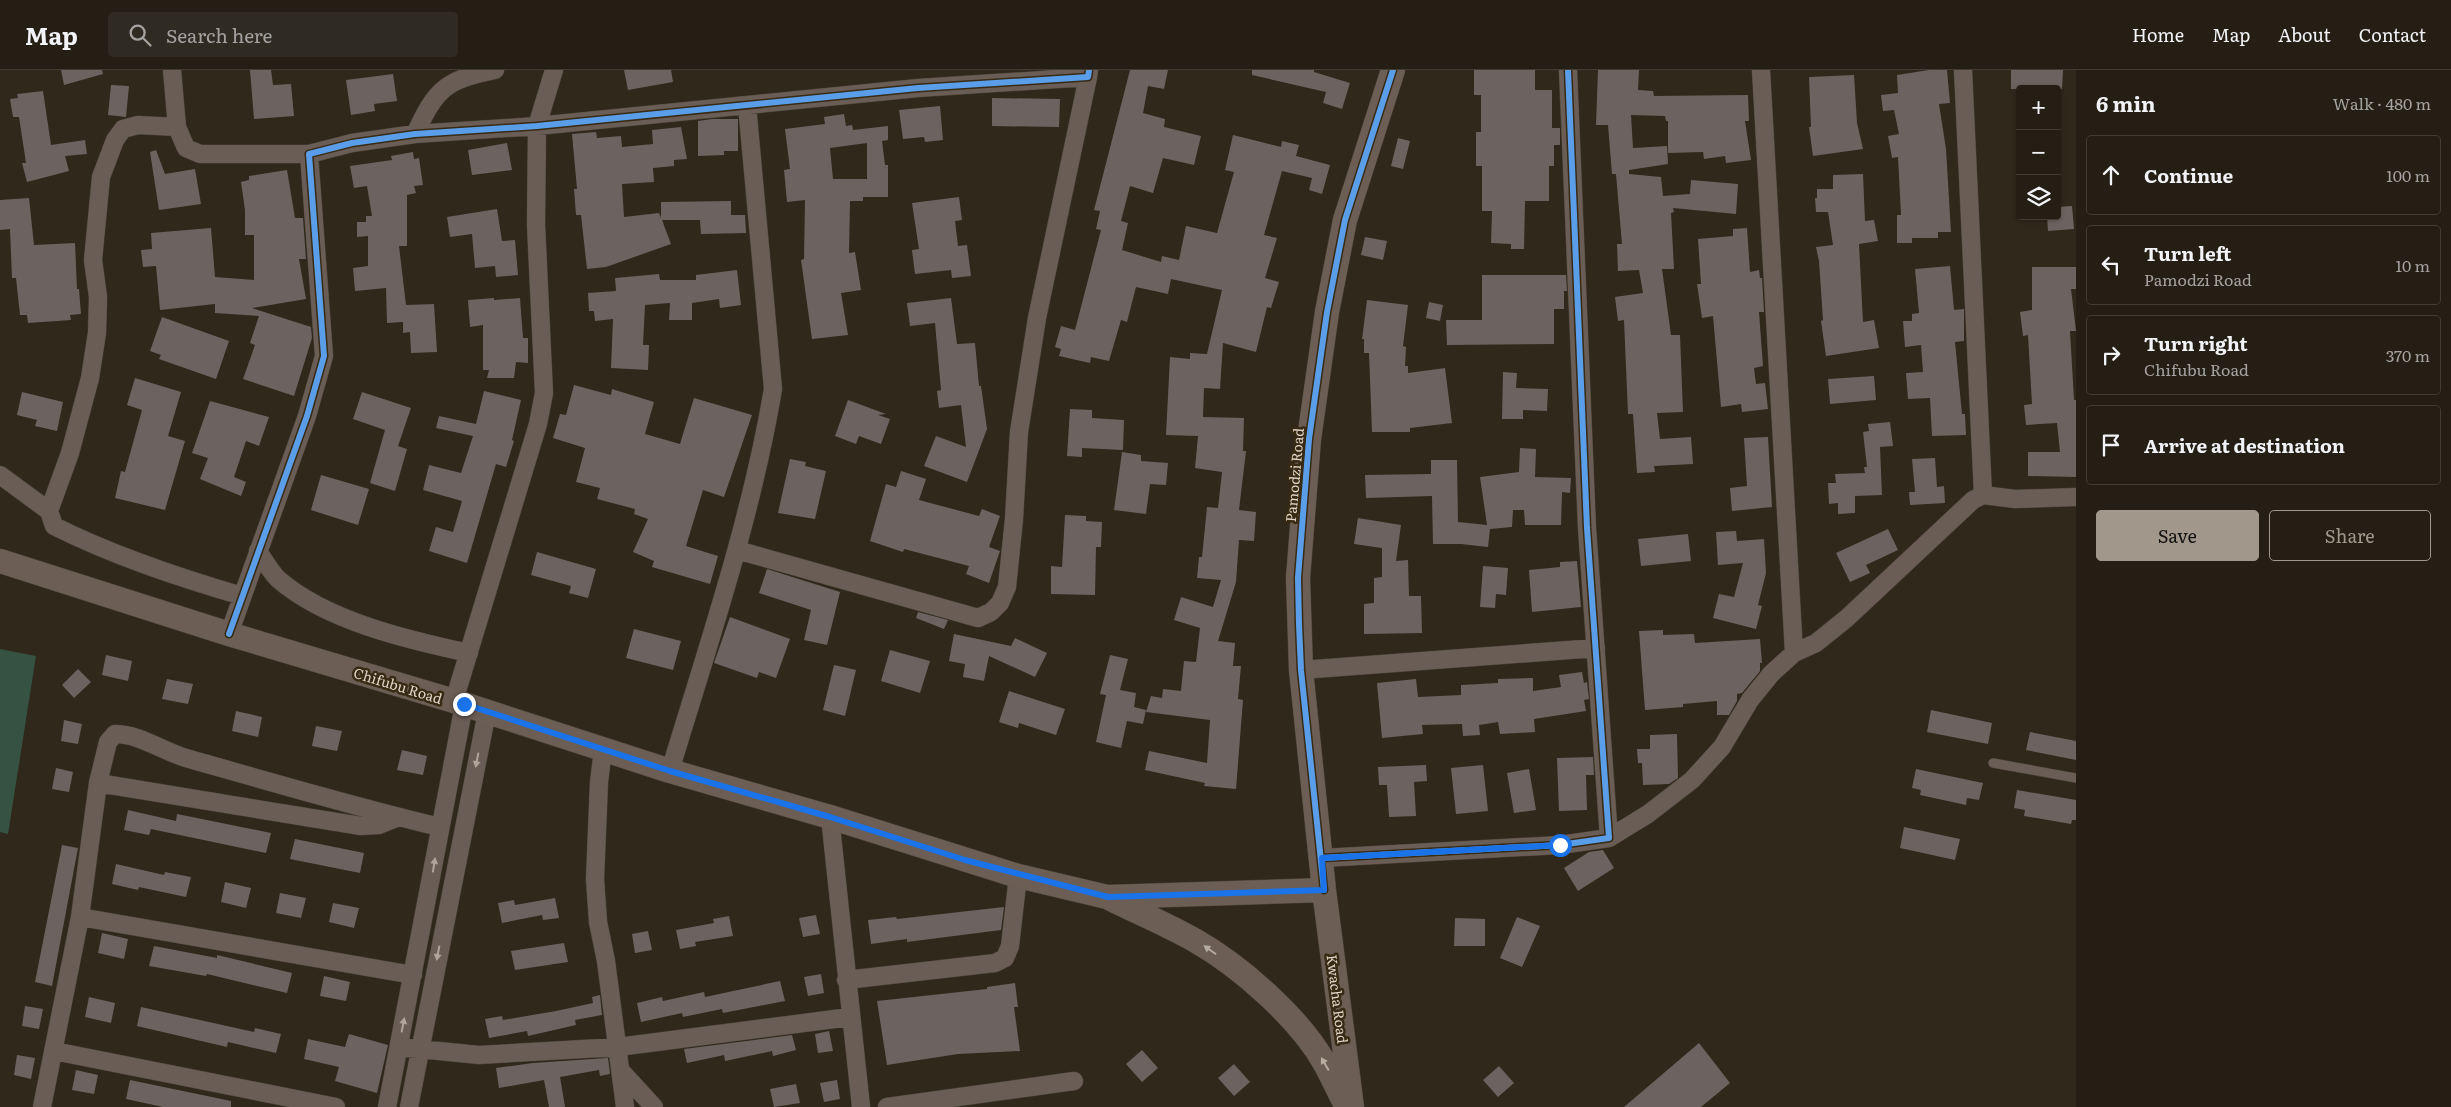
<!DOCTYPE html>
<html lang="en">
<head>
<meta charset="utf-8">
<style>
  :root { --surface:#241e14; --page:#302b22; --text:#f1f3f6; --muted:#a3a2a0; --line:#413c34; --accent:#a1988b }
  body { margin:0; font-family:Literata,serif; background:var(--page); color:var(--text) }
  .controls { position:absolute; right:15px; top:15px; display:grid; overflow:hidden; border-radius:5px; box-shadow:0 1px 4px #0004 }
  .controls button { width:45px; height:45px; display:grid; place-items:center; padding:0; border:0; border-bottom:1px solid var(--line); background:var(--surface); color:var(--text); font:25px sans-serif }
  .stop { position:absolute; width:15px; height:15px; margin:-11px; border:4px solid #1a73e8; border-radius:50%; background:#fff }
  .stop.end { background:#1a73e8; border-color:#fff; box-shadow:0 1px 5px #0008 }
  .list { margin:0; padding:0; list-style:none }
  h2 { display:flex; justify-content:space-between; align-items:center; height:65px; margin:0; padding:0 20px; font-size:21px }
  h2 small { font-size:16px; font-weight:400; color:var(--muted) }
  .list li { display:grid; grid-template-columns:32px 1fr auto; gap:15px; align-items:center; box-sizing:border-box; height:80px; margin:0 10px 10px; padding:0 10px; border:1px solid var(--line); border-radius:5px }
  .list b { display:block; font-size:19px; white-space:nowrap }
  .list p { margin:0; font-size:16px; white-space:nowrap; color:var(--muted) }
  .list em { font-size:16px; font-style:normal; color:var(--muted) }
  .actions { display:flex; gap:10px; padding:15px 20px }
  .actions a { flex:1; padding:11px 0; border:1px solid var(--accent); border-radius:5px; text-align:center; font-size:18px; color:var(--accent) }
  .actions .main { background:var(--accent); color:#111 }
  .icon { flex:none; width:28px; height:28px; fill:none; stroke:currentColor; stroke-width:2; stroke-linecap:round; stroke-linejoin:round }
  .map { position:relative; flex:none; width:2076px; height:1037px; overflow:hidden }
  header { display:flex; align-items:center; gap:30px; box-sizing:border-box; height:70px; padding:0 25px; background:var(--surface); border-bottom:1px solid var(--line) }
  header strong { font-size:24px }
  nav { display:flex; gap:28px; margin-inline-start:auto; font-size:18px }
  .search { width:350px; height:45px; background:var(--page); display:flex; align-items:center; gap:12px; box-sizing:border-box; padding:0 18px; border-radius:5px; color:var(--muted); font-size:19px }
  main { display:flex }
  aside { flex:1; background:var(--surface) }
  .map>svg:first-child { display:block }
  .green { fill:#365243 }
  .building { fill:#6c6360; fill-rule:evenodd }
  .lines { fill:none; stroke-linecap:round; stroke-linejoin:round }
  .lane-casing { stroke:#4a4338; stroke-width:10 }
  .street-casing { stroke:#4a4338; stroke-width:19 }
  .secondary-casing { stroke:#4a4338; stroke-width:25 }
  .lane { stroke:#6a5d55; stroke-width:9 }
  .street { stroke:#6a5d55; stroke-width:18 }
  .secondary { stroke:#6c5e54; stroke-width:24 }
  .cycleway-casing { stroke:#382a13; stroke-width:9 }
  .cycleway { stroke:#5a9eea; stroke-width:6 }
  .oneway { fill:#b0a59a }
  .oneway2 { fill:#b6ab9f }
  .route { stroke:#1a73e8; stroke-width:6 }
  .labels { text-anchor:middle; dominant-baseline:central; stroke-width:5; stroke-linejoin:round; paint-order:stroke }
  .street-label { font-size:14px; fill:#ded5c8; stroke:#382a13 }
</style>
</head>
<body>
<header>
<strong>Map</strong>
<div class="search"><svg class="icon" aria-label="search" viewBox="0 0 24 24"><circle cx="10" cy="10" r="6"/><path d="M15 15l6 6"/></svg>Search here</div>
<nav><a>Home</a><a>Map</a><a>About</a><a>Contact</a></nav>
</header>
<main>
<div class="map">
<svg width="2076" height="1037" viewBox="0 0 2076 1037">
  <rect width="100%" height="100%" fill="#30281b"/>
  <path class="green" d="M0,579L36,586L8,764L0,762Z"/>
  <path class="building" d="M61,0H102L103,4L64,15Z
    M250,0H271L273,15L291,14L294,46L254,49Z
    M624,0H671L673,12L628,20Z
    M1130,0H1168L1164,19L1148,16L1143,43L1165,49L1164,57L1201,66L1194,95L1163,88L1153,123L1130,116L1121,151L1128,153L1122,180L1161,192L1162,186L1179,190L1186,156L1217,163L1234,102L1225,100L1233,65L1281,77L1282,71L1299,75L1296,86L1330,95L1322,124L1309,120L1312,108L1282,101L1264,165L1277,168L1265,208L1279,212L1271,238L1267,237L1256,282L1223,273L1220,319L1204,318L1203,347L1244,348L1243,381H1246L1239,440L1256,442L1254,471L1239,470L1236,512L1218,571L1235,573L1233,596H1241L1238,629L1243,630L1236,719L1204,716L1205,713L1145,700L1149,681L1207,693L1210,650L1146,642L1151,626L1162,628L1163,619L1181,621L1184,591L1196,592L1200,558L1174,550L1181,527L1213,537L1221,510L1197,508L1199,487H1202L1207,437L1218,438L1222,402L1195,398L1198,366L1166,365L1170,287L1190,289V283L1207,284L1222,220L1171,209L1168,224L1136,217L1127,252L1121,250L1109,291L1091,287L1090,293L1059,286L1061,279L1055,277L1061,256L1075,260L1101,160L1096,159L1100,141L1094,140Z
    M1252,0H1314V2L1350,13L1342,39L1323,33L1326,22L1252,5Z
    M1474,0H1535V20H1552V58H1560V75H1554V96H1549V131H1525L1524,179H1511V174L1491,173L1492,141H1482V96H1476V62H1481V25H1474Z
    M1598,0H1639L1638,20L1653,21L1654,26L1748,25L1749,51H1745L1751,90L1726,93L1725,86L1704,89L1703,82L1668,83V51H1666L1665,46L1631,45L1633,78L1667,76L1668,94L1629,100V104L1661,107L1663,126L1690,124L1691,110L1738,114L1736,144L1673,138L1674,142L1671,143L1674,199H1662L1671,265H1680L1683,342L1657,343L1660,369L1691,367L1693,394L1654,396L1655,402L1637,403L1633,344H1628L1624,250L1618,251L1615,227L1643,223L1639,200L1618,201L1617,174H1622L1616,104H1612L1608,55H1596Z
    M1929,0H1947L1950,33L1939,34L1946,79L1951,162H1938V168H1912V173H1897V145H1901L1898,87L1892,88L1888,66L1899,64L1894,40L1883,41L1881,25L1898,23L1897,5Z
    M2011,0H2063L2062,19H2011Z
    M393,4L397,31L374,34L375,41L351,45L346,10Z
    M1854,5L1857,53L1863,79L1813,86L1809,57H1811L1809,7Z
    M111,15L129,16L126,47L108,45Z
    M43,21L51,75L85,70L87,84L65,86L69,101L27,112L22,93H26L19,47H13L10,29L18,28L17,24Z
    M992,28L1060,29L1059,57L992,56Z
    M940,36L943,70L925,72L924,67L903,69L899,40Z
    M844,44L846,56L852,55L853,60L888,56V70L882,71L885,95H888V127H863V131H850L849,183L855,182L861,220L841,223L848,265L812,269L801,190L804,189L805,130L787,132L784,100L790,99L785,59L825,54L824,47ZM867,73V109H833L830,78Z
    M712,49H738V81H724V85L698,86V51Z
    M681,57L687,89L674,90V96L653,98L654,112L622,114L624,147L659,143L661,148V132L731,131V145H745L746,163L701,164L700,150H662L671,174L606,197L587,199L581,145H576L574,119H577L572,64L596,62L597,68L621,66L622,77L653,74L652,60Z
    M1398,68L1410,71L1403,99L1391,96Z
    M507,73L512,100L472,105L468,80Z
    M156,80L165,104L195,99L201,134L159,140L150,82Z
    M413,82L414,89L419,88L423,115L414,116L416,123L407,125V176H399L406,235L434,234L437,282L411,283L410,262L403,263V252L387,253L386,218L355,221L353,198L368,196V166L357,167V152H366V146H372L367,116L354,118L350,96L392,90L391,86Z
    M287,100L295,148H303L306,189H299L306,229L252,238L311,257L312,268L294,326L243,309L255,275L250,273L259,246L215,243V234L160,240L156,196L143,197L141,180L152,179L151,163L211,158L215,207L254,210V165H245V140L241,112L249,110V106Z
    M1863,104L1865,151L1874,150L1878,171L1859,174L1863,252L1874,250L1879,278L1826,286L1821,251L1823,250L1819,191L1816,177L1833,175L1828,142H1816L1815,128H1817V119H1833V105Z
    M959,127L962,150L955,151L958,176L967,175L971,206L952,208L951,200L915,204L912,180L919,179L912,133Z
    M29,128L34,175L75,173L77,219H79L81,244L70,245L71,250L28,253L27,245H20L16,208H12L10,159L0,160V130Z
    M2072,136L2074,159L2048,161L2047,146H2057V137Z
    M497,139L502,171L515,170L518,205L496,207L495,196L475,198L472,164L450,167L447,147Z
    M1747,158L1750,202L1759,200L1760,208H1762L1764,242H1759L1763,296L1754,298L1756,314L1765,313L1768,339L1742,342L1741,334L1721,337L1713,246L1702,248L1697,214H1701L1698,169L1733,166V159Z
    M1365,167L1387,171L1383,190L1361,185Z
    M1950,196L1954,240L1964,239V271L1955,272L1962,344H1965L1966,365L1932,366L1930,328L1908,329L1906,303L1923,302L1921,275L1905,277L1903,251H1912V244L1919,243L1915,199Z
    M2032,197H2076V219H2071L2076,261H2070L2074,330H2076V407L2028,406V382H2060L2057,353L2026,355L2024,335L2032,334L2028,265L2023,266L2020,242L2032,240Z
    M737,200L741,235L720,238L719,229L692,233V250H669L670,233L645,235L643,275H649L648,300L611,298L613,249L595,251L594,241H589L588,223L616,221L615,208L659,204L660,210H696V205Z
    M1482,205H1566L1567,221H1564V239H1554V274L1447,275L1446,250H1482Z
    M494,228V230L520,228L523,268H528V293L516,292L514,308H487L489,300H483V255L470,257L468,230Z
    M951,228L957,274L975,273L979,316H981L987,359L967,412L924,396L936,366L966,377L961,335L939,338L937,321L941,320L935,253L910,256L907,233Z
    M1367,230L1408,235L1403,276L1406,277L1405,296H1408V303L1445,298L1452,353L1410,358V362H1372L1369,283H1364V269H1362Z
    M1429,232L1443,235L1440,251L1426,248Z
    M162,247L229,271L216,309L159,289L161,285L150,281Z
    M1503,302L1517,303L1516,318L1548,319L1547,341L1523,340V349H1502Z
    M1874,306L1876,330L1830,334L1828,309Z
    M135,308L181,322L168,366L185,371L165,440L115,428L121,401L125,402L142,340L127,335Z
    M574,315L611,325L612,319L654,332L645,364L680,374L694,328L752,345L724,427L703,420L686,476L718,486L710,514L652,497L654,491L633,482L648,449L634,444L635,439L597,429L600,418L576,412L585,378L553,368L560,344L566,345Z
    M484,321L521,330L512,370L514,371L506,397L496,394L467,493L429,481L436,457L453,462L462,431L423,420L429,395L461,403L473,366L436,358L439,346L476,354Z
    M22,322L63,332L57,361L35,356L37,350L17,345Z
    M362,322L411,338L398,376L407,379L395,421L370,413L385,360L353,349Z
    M848,330L886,344L878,345L890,349L881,374L859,366L856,374L835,366Z
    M210,331L269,347L259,376L246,371L234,407L246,412L241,426L200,409L208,388L192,383Z
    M1070,339L1092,340V348L1124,350L1123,380L1082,378V387L1067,386Z
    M1890,352L1893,376L1880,377L1882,425L1855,426V443L1838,444V433L1829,434L1828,413H1836L1835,404L1865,403L1864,397H1867L1863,362L1869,361L1868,354Z
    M1768,367L1772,437L1732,441L1730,418L1747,416L1744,368Z
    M1520,378L1536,379L1535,407L1571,408L1570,423L1562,422L1561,455H1525L1524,440H1513L1512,457L1490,459L1488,477L1461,474H1433L1432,426L1366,428L1365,405L1431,404V390H1457L1458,452L1487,455L1480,407L1519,402Z
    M1122,382L1141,385V391L1168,393L1166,415L1150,414L1146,444L1114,440Z
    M1935,388L1937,417L1944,416L1945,433L1910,435L1909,422H1915L1912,389Z
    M790,389L806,392L805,396L826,401L815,449L778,443Z
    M901,401L926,409L919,430L979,446L982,439L1000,446L989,477L1000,481L989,513L966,504L969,496L904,479L903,482L870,471L886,414L896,417Z
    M321,405L369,419L358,455L311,440Z
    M1065,445L1086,446V451L1102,452L1101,477H1096L1095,525L1051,524V496L1062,497Z
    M1358,448L1401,455L1396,491L1408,490L1409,526H1421L1422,563L1364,564V534L1374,533V508L1382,507V478L1354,474Z
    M1888,459L1898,480L1866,495L1870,503L1850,512L1836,483Z
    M1736,461L1737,471L1764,469L1766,503L1758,535L1762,536L1756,559L1713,548L1719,524L1734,527L1743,493L1718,495L1716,462Z
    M1688,464L1691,491L1641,496L1638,469Z
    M537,482L596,499L588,528L569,523L571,516L531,505Z
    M1577,491L1581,537L1532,542L1529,500L1560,497V492Z
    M1483,496L1508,498L1506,525L1496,524L1495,538L1480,537Z
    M767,499L840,522L827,575L804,570L811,540L759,523Z
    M918,542L948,550L944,559L916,548Z
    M730,547L790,569L776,608L759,602L757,608L714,593Z
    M634,559L681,571L673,600L626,588Z
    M1663,560V565L1694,564L1695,573L1760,569L1762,593H1760V601L1742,623L1737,624V631L1729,645H1717V631L1683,634V637L1645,640L1639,561Z
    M954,564L1011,576L1015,568L1047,583L1035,607L989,586L984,611L963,607L965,594L949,591Z
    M890,580L930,591L920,623L881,611Z
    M106,585L132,591L128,611L102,605Z
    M1110,585L1128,589L1120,620L1136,623L1134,637L1146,640L1143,654L1127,651L1121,678L1096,672L1106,625L1100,624Z
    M834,595L856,600L845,646L823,640Z
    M78,599L91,612L74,628L62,615Z
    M1582,602L1584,613L1587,612L1589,629L1584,630L1586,641L1534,649L1535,662L1500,664L1498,652L1479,655L1480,665L1463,666L1462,654L1422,655L1423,664L1382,668L1377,613L1416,609L1418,627L1461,625V615L1498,613V609L1533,608V621L1561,617L1559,605Z
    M167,609L193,614L188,634L162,629Z
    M1009,621L1065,639L1056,665L1019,653L1018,658L999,652Z
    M1931,640L1992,653L1988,674L1927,662Z
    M236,641L262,647L258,667L232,661Z
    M64,650L82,654L78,674L61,671Z
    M316,656L342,661L337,681L312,676Z
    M2030,662L2076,671V690L2026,680Z
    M1677,664L1678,708L1669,714L1643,715L1642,693H1638L1637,679H1650V665Z
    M402,680L427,686L423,705L397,700Z
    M1593,687L1594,705H1586L1587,740L1559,741L1557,688Z
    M1426,695L1427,711L1414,712L1416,746L1389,747L1387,715H1379L1378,697Z
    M1483,695L1488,741L1456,744L1451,698Z
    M56,698L73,702L69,722L52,719Z
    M1529,699L1536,740L1514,743L1507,703Z
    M1916,699L1983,713L1979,730L1967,728L1966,735L1920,725L1921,720L1912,718Z
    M2017,720L2076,730V750H2072L2071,754L2024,746L2025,740L2014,738Z
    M128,740L176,751L177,744L271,763L266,783L151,759L149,765L124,760Z
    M1904,757L1960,769L1955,790L1900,778Z
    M295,769L364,783L360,803L290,789Z
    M62,775L78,778L52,916L35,912Z
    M1603,780L1614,798L1578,821L1564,798L1589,782Z
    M116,794L164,805L165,802L191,807L186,827L139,817L138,820L112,814Z
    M225,812L251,818L246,838L221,832Z
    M280,823L306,828L301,848L276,843Z
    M555,828L559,848L543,850L542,845L502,853L498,833L514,830L515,835Z
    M333,833L359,838L354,858L329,852Z
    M1004,837L1001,860L907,872V869L871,874L868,850L896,847L897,849Z
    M816,845L820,864L803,867L799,848Z
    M729,846L733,866L695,872L696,876L680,879L676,860L714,853L713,849Z
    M1517,847L1540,856L1522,897L1500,888Z
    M1455,848L1485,849V876H1454Z
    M648,861L652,880L635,883L632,864Z
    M102,863L128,869L124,889L98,883Z
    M564,873L568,892L515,900L511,881Z
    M154,876L217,888V885L292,903L287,923L207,904L206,906L149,896Z
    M821,904L824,923L808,926L804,907Z
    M324,906L350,912L346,931L320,926Z
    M780,911L785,931L723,943L722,939L683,947L682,943L641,952L637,933L662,927L663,931L704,922L705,927Z
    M1015,913L1018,937H1014L1020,981L958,984L887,995L877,931L987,919V917Z
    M600,925L602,945L575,950L576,955L528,966L527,961L489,968L485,949L502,946L503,950L556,941L593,933L592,927Z
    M89,927L115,933L111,953L85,947Z
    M25,936L43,939L39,959L22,956Z
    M141,937L254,962L255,958L281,964L276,983L228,972L227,977L137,956Z
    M829,961L833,981L818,983L815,964Z
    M349,964L388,975L377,1023L335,1011L339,997L304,989L308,969L345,977Z
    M792,965L796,980L773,986L772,981L725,991L724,985L687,993L684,979Z
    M1699,973L1730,1013L1701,1037H1624Z
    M1142,980L1158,998L1142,1012L1126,994Z
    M17,985L35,988L31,1009L14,1005Z
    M608,988L610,1004L600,1006L599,1000L560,1007L565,1037H549L544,1010L499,1018L496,998L533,993Z
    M1234,994L1250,1012L1234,1026L1218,1008Z
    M1499,996L1514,1013L1498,1027L1483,1010Z
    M76,1000L98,1005L94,1024L72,1020Z
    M130,1010L231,1031V1037H163L126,1029Z
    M837,1010L840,1029L824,1032L820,1013Z
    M796,1014L800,1033L774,1037L770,1019Z"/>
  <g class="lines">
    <g class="lane-casing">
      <path id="lane" d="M1993,693L2076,708"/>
    </g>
    <g class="street-casing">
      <path id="street" d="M172,0L177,57L186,78L200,84H309
        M1761,0L1794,583
        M1963,0L1983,425
        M177,57L138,55L123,59L115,70L101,107L93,190L98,227L97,263L90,308L70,383L49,441L54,456C114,486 177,507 242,526
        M415,64C436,19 445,10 495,0
        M0,405L49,441
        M737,480L978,548L991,542L1000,533L1007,517L1014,449L1019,362L1037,248L1088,7
        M258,481C264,490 270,501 278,509C326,551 408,570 469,583
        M229,564L307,346L324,286L309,84L352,73L415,64L537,56L918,18L1088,7L1089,0
        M1301,600L1596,578
        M454,631L538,354L544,323L536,155L537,56L554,0
        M603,680L599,712L595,809L598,852L606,891L625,1037
        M670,701C708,575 751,450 773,319L747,35
        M98,713L361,756L379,755L399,747
        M830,747L861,1037
        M1609,768L1648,744L1692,710L1722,677L1750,630L1771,604L1794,583L1816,573L1847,548L1973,430L1983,425L2015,429L2076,427
        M1322,788L1560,775L1609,768L1587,458L1568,0
        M80,847L413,905
        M846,910L995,893L1005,888L1010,876L1018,806
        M399,977L479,985L618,977L850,947
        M54,981L336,1037
        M621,1001L654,1037
        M42,1037L80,847L98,713L108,672L115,664C140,664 162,681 186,688C271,712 355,737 440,757
        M387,1037L464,635
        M409,1037L487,642
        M887,1037L1074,1011"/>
    </g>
    <g class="secondary-casing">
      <path id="secondary" d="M0,491L229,564L454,631L670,701L830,747L1018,806L1107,827L1324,820
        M1111,829C1139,843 1168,855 1196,871C1240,896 1299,948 1324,992C1332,1006 1338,1020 1345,1033
        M1352,1037L1324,820L1301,600L1298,508L1309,369L1327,242L1345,150L1393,0"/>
    </g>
    <use href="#lane" class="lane"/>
    <use href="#street" class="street"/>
    <use href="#secondary" class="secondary"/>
    <g class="cycleway-casing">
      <path id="cycleway" d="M229,564L307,346L324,286L309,84L352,73L415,64L537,56L918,18L1088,7L1089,0
        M1322,788L1560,775L1609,768L1587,458L1568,0
        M1324,820L1301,600L1299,554L1298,508L1309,369L1327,242L1345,150L1393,0"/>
    </g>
    <use href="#cycleway" class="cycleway"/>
  </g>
  <defs><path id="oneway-solid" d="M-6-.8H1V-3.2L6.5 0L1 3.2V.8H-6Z" transform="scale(1.25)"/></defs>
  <g class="oneway">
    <use href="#oneway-solid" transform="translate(477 690) rotate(101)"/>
    <use href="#oneway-solid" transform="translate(434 795) rotate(-81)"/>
    <use href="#oneway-solid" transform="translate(438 883) rotate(101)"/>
    <use href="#oneway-solid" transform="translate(403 955) rotate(-79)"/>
  </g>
  <g class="oneway2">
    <use href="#oneway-solid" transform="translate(1210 880) rotate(-145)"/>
    <use href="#oneway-solid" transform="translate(1325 994) rotate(-120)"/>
  </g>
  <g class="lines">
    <path class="route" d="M464,634L670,701L830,747L965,790L1108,827L1324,820L1322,788L1560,775"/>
  </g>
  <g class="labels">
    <g class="street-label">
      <text transform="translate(1294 405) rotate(-85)">Pamodzi Road</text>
      <text transform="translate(398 615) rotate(17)">Chifubu Road</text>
      <text transform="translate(1338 929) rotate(83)">Kwacha Road</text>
    </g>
  </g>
</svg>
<div class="controls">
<button>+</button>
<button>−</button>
<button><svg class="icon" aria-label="layers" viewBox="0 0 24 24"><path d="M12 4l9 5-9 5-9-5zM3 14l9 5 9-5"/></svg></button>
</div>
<div class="stop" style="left:1560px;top:775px"></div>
<div class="stop end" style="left:464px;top:634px"></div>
</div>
<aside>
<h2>6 min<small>Walk · 480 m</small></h2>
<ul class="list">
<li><svg class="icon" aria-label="ahead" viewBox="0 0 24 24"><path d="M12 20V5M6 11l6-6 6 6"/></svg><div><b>Continue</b></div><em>100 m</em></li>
<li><svg class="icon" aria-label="left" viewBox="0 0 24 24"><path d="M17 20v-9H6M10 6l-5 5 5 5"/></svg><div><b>Turn left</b><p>Pamodzi Road</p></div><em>10 m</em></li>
<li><svg class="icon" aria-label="right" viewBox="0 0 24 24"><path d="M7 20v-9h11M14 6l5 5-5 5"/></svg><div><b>Turn right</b><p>Chifubu Road</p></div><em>370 m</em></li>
<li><svg class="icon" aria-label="arrive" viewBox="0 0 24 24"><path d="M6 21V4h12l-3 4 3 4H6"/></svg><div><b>Arrive at destination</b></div></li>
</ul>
<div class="actions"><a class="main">Save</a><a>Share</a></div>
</aside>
</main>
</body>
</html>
